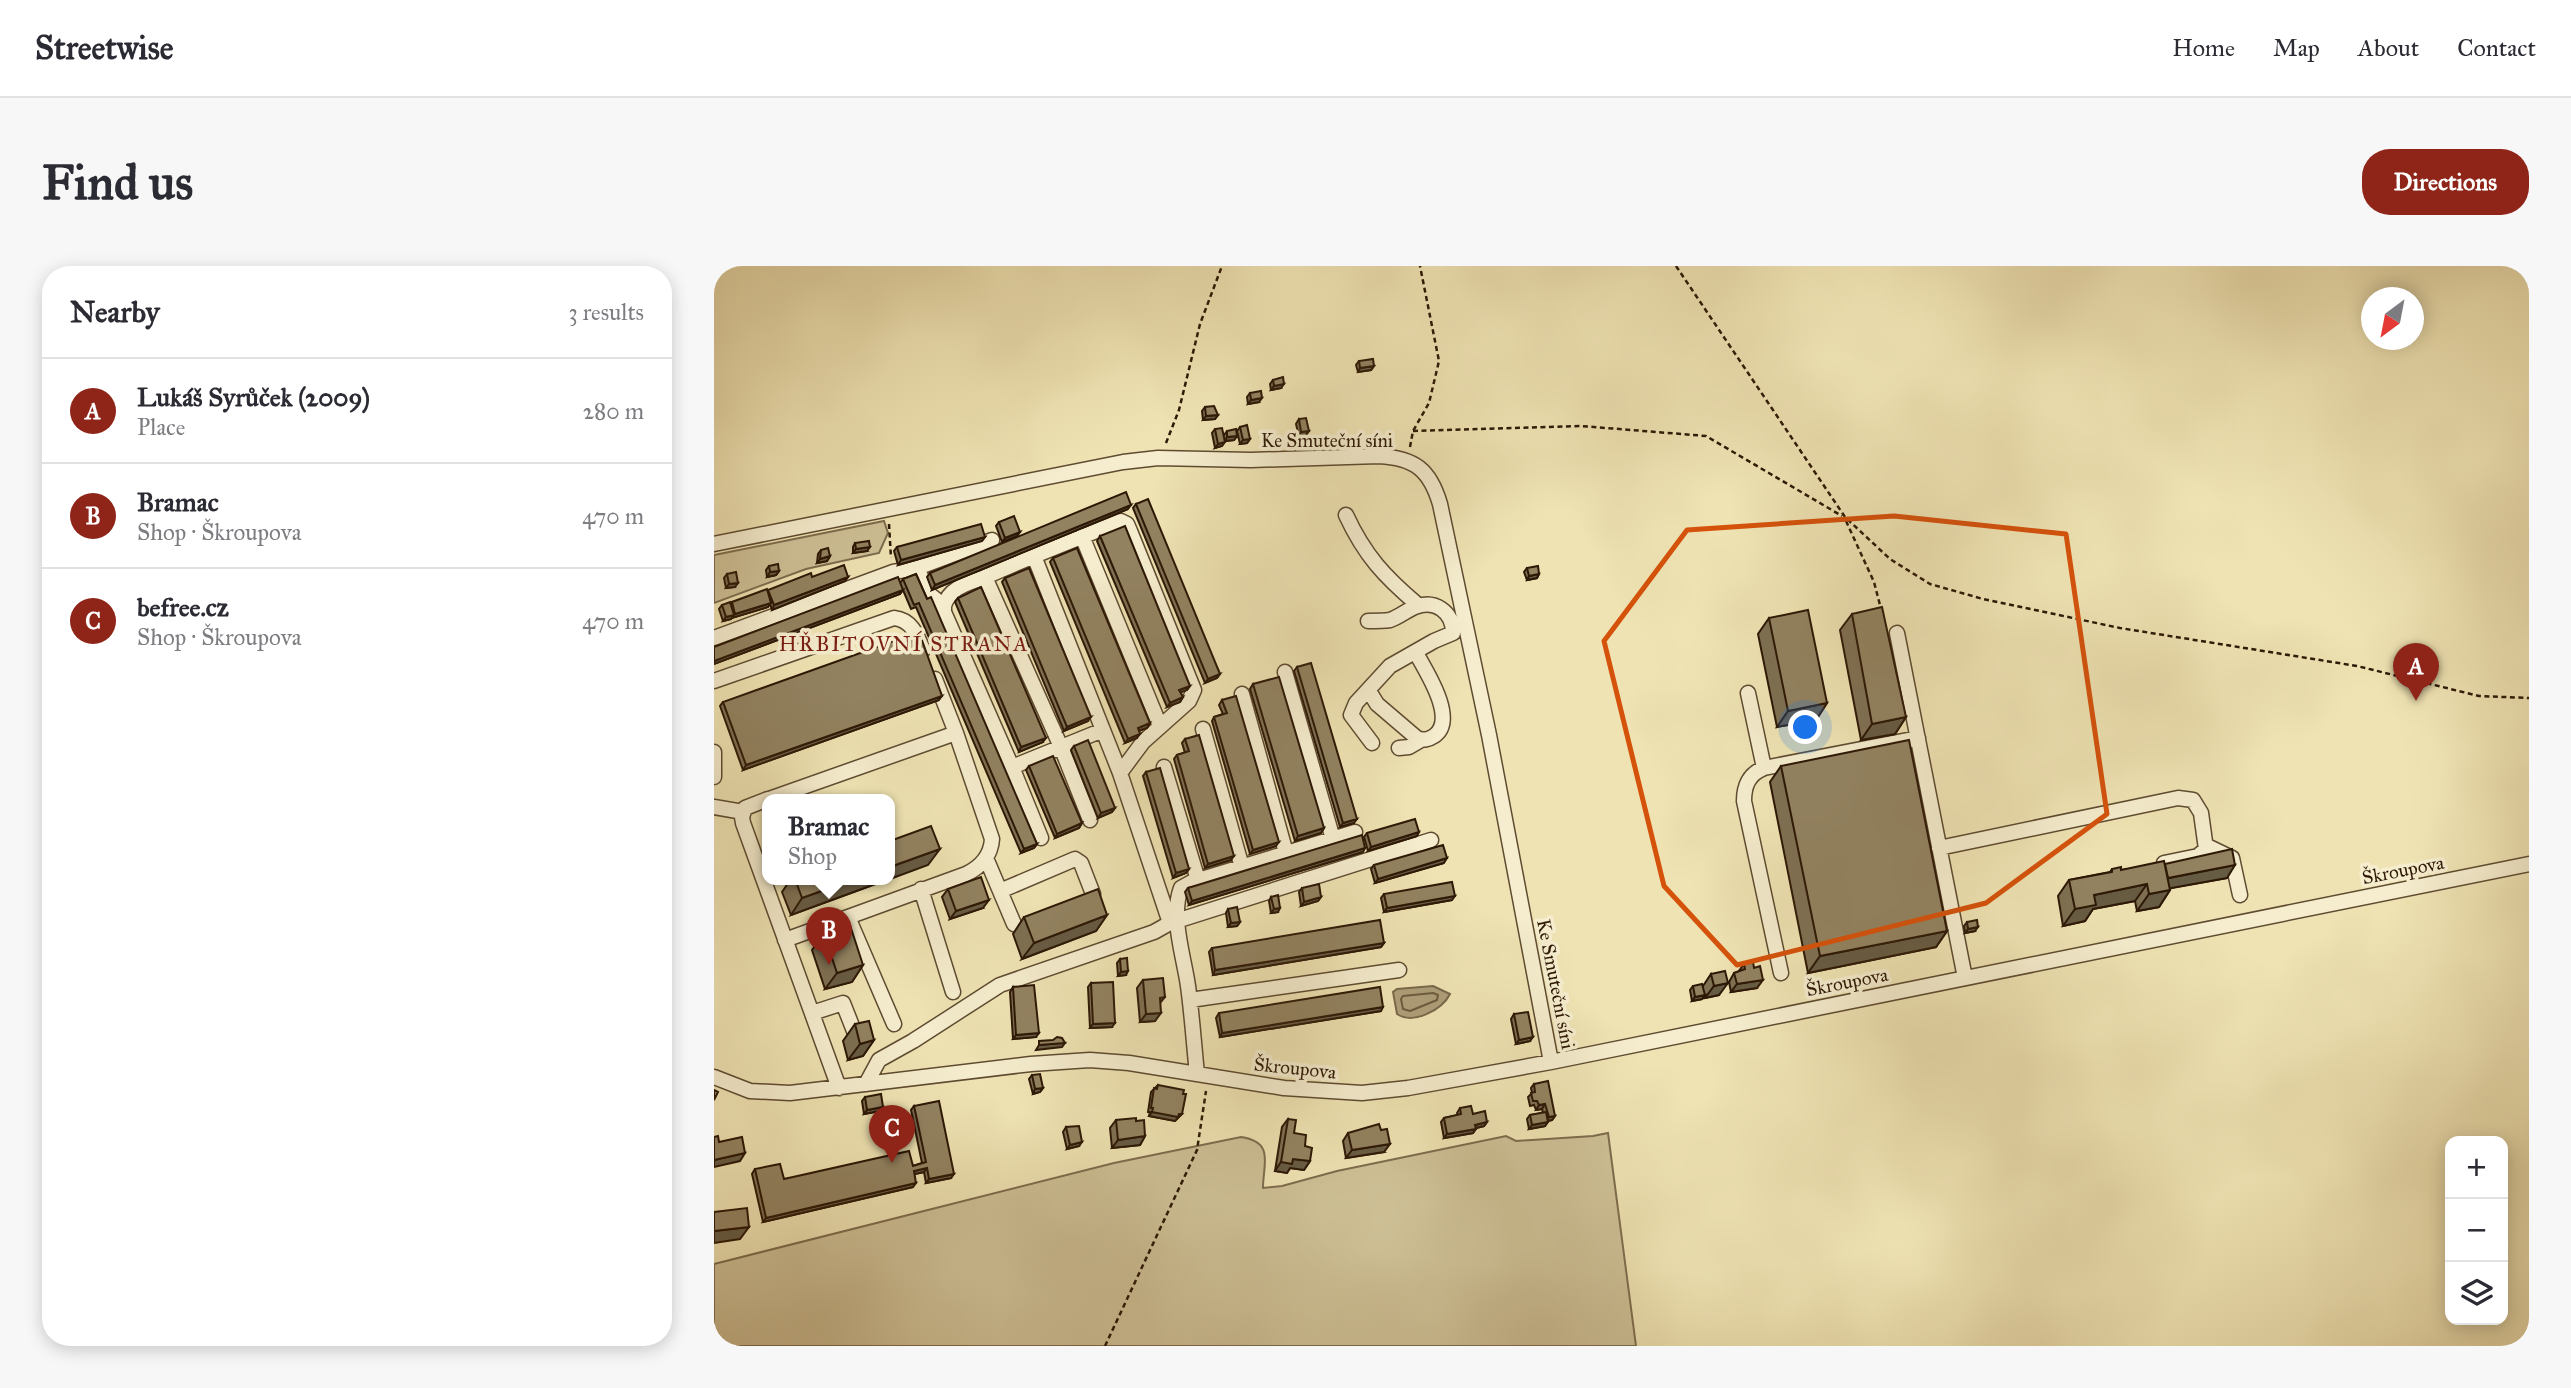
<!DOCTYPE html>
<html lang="en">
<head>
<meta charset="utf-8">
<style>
  :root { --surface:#fff; --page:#f7f7f7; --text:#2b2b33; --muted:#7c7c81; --line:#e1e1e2; --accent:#8f2418 }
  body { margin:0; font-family:"IM FELL Great Primer",serif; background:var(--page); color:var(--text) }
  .controls { position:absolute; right:21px; bottom:21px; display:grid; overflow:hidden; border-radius:14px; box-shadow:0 4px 18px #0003 }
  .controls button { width:63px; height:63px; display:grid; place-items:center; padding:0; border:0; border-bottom:2px solid var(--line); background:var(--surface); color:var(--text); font:35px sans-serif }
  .compass { position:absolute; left:1647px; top:21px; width:63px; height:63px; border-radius:50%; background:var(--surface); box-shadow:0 4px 18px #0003; rotate:212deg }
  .you { position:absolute; left:1092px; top:462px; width:24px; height:24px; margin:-18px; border:5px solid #fff; border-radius:50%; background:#1a73e8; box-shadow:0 0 0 10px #1a73e833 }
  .badge { display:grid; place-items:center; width:46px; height:46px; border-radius:50%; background:var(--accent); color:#fff; font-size:23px; font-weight:700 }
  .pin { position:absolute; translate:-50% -58px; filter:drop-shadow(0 2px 4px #0008) }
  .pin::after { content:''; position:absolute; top:37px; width:24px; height:21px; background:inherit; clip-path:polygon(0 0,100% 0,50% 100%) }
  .popup { position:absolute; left:48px; top:528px; width:133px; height:91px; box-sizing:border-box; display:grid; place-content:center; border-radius:14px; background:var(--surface); filter:drop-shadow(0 2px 5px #0005); font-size:23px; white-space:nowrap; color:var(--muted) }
  .popup b { font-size:26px; color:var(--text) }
  .popup::after { content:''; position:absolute; left:50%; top:100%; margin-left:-14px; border:14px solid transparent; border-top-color:var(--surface) }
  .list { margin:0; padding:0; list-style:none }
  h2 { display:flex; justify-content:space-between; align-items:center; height:91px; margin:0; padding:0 28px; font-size:30px }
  h2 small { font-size:23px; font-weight:400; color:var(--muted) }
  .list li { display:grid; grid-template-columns:46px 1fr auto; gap:21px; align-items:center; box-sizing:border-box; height:105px; padding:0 28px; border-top:2px solid var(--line) }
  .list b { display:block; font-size:26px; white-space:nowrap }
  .list p { margin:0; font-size:23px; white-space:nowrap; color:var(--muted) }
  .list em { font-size:23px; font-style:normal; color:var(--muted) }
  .icon { flex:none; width:38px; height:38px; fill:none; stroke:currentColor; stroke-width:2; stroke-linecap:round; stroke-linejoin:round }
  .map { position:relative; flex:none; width:1815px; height:1080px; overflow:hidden; border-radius:28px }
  header { display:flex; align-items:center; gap:42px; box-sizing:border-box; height:98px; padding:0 35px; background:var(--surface); border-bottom:2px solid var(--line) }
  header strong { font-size:33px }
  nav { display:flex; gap:38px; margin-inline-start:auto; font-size:24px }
  .intro { display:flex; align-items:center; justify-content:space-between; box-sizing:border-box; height:168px; padding:0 42px }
  h1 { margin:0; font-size:49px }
  .button { padding:18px 32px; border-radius:28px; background:var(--accent); color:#fff; font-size:24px; font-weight:700 }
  main { display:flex; gap:42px; padding:0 42px }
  aside { flex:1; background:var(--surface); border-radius:28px; box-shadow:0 4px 18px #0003 }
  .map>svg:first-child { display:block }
  .green { fill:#cec096; stroke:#7e6c4e; stroke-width:2 }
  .water { fill:#ad9e78; stroke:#7a684a; stroke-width:2 }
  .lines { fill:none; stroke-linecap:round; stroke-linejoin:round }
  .shore { stroke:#6d5b3f; stroke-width:2 }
  .minor-casing { stroke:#5e4b31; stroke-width:17 }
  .path { stroke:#2d1806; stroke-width:2.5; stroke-dasharray:5 3.5; stroke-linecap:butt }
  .minor { stroke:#f5edce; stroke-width:14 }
  .wall { fill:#7e7053; stroke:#2d1806; stroke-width:2 }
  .shaded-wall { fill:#665b43; stroke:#2d1806; stroke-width:2 }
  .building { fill:#928260; stroke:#2d1806; stroke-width:2 }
  .marked { fill:none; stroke:#d5520b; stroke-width:5; stroke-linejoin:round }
  .labels { text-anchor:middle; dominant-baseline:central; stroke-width:7; stroke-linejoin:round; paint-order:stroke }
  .street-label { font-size:19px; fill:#2d1806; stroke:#f5edce }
  .neighbourhood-label { font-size:21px; letter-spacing:2px; fill:#7a1f14; stroke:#f5edce }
</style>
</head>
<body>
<header>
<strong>Streetwise</strong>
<nav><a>Home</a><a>Map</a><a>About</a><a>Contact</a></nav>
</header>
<div class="intro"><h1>Find us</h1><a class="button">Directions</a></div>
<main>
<aside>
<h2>Nearby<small>3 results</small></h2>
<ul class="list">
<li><span class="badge">A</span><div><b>Lukáš Syrůček (2009)</b><p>Place</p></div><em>280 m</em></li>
<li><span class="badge">B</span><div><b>Bramac</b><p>Shop · Škroupova</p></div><em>470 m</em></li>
<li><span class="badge">C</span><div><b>befree.cz</b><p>Shop · Škroupova</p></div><em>470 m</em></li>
</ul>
</aside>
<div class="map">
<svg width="1815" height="1080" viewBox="0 0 1815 1080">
  <rect width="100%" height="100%" fill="#efe3b3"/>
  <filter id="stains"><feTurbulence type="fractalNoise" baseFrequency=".00286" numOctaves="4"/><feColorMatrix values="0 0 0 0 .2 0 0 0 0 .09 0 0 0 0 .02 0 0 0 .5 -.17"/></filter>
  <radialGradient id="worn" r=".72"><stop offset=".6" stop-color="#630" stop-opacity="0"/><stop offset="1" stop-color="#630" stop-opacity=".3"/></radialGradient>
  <path class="green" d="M170,255L174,267L165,287L92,303L0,337V289Z
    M894,867L922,1080H0V998L400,897L527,871C561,876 549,898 549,922L568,920L623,905L792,870L802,875L879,870Z"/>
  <path class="water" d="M719,720L736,728C728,744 699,759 683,748L679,726L683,723Z"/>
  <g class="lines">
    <path class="shore" d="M719,727L724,729L723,734L696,745L689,743L687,733L689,730Z"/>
    <g class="minor-casing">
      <path id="minor" d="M632,249C651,290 671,311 704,339
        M368,270L446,460
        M0,278L409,196L444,192L537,194L665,190C701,192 716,204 726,238L775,469L837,796
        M320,290L271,311L347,481L376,554
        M203,302L278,274
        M230,340C235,321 255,317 271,311
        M654,355C661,355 669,355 676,354C685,351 693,344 701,341C721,333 739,346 739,367L720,375L676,400L642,437L637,449L658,477
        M1183,367L1251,712
        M0,372L179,306L203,302L215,328L230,340V346L298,501L389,464
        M571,406L619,573
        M221,413L242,467
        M0,415L180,352C198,354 203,369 209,384
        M655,425L663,438L704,473C710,474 714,474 720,470C744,454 712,405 702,387
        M1034,427L1050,502
        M528,428L572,587
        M489,463L528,601
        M685,482L695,481L707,474
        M0,486V511
        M298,501L327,572
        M450,501L484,614
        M406,507L429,476L475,435L480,424L416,265L413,258L407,255L320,290L406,507L456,657L717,574
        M54,533L31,542L28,551L29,557L125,822
        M55,533L242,467L278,573C277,589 267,601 252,608L71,674
        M0,541L29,546
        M1493,580L1518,592L1526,629
        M1225,582L1464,532L1479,534L1487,547L1492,583L1484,590L1450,597
        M272,592L300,658
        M207,623L239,726
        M286,625L361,593L367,597L379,628
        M134,651L180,758
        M1067,707L1030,535C1030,519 1035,508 1050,502L1204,472
        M476,734L685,704
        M98,747L129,737L140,765
        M483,808C480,779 478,749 474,720C470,691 456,651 467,622L478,616L641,566
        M0,811L36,825L76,827L317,798L376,794L415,797L570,822L648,827L694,822L837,796L1815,598
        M152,818L165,794L199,775L286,719L440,666L456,657"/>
    </g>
    <path class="path" d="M962,0L1131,251L1176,293L1216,318L1269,333L1406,362L1643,400L1765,430L1815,432
      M699,165L867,160L992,170L1128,250
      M452,177L465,144L486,58L508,0
      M696,181L699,165L715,137L725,95L706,0
      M1132,255L1160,316L1167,343
      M175,258L177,292
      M391,1080L483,884L492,825"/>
    <use href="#minor" class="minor"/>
  </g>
  <path class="wall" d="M645,95L660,100L657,104L644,106L642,99Z
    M559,114L567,122L557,124L556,118Z
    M536,127L545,136L534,138L533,131Z
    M491,141L504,149L501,153L489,154L488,145Z
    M585,153L595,165L592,169L585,171L582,158Z
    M526,161L536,173L533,177L526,178L523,165Z
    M501,163L510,169L513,165L523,170L520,174L511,175L508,180L501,182L498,167Z
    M422,238L506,408L503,412L491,417L419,242Z
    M414,243L218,324L213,311L216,307Z
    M285,256L306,266L303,270L288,276L282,260Z
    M386,270L476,420L473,424L466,426L469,431L466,436L453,441L383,275Z
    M271,271L268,275L184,299L180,285L183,281Z
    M141,277L153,285L139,287V281Z
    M107,284L116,290L113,295L103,297L104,288Z
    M339,292L436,457L433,462L425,465L423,472L411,477L336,296Z
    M55,300L65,305L62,309L53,311L52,304Z
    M813,302L825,308L823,312L813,314L810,306Z
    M13,308L21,321L12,322L10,312Z
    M202,308L323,578L320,582L307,587L202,341L197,343L189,324L186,328L0,398V381L186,317L189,313Z
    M98,311H134L131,315L58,344L56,338L54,341L18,352V351L17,353L9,355L5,343L8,339L17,338L18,336Z
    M291,312L374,455L350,465L288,316Z
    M244,332L329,476L305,486L241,336Z
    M1138,348L1192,451L1181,468L1147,474L1126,364Z
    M1055,352L1113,437L1102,454L1063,461L1044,368Z
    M583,401L640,557L626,561L580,405Z
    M539,418L610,562L607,567L581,575L536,423Z
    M225,434L29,504L6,440L9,436Z
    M508,434L562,580L536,588L498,455L500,451L509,448L505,439Z
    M471,473L517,594L491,602L460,493L463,489L471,487L468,477Z
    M360,480L401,542L398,546L384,552L357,484Z
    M315,500L368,557L365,562L341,572L312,504Z
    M1067,500L1233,665L1222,681L1094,707L1056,516Z
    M432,506L475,603L472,607L459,612L429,510Z
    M653,567L703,570L654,585L650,571Z
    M649,586L475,639L471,626L474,622Z
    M730,597L661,617L657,603L660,599Z
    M1451,598L1513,612L1456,622V624L1445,641L1423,645L1421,635L1379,643L1371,655L1349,660L1344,630L1355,614L1396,606L1398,603L1407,604Z
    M77,613H175L77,649L68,626Z
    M588,622L607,631L604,635L587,640L585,626Z
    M234,623L269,642L236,653L228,631Z
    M670,628L738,634L670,646L667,632Z
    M557,631L564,646L557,647L555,635Z
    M514,643L526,656L523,660L514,661L512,647Z
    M393,649L382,665L308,693L299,668L310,651Z
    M1253,656L1261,665L1251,667L1250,660Z
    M110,668L149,699L138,716L111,723L98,684Z
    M670,677L667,681L499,709L495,686L498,682Z
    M406,693L412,709L404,710L403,697Z
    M1030,698L1043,722L1017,726L1015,716L1020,707L1024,706Z
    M997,708L1005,729L991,732L990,729L988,733L978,735L976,724L979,720H989Z
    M429,714L451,731L446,737L441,755L426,756L423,722Z
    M377,717L398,761L376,762L374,721Z
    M299,721L322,771L299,773L296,726Z
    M667,745L506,771L502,752L505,747Z
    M800,748L816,775L802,778L797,753Z
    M141,758L160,774L149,790L134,794L129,775Z
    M318,809L329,822L326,826L319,828L315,813Z
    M820,818L841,850L838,854L834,855L831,860L815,863L813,853L816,849L829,847L828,843L822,844L820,839L816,840L814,831L818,827L817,822Z
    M444,819L468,848L461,855L435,850L436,846H434L437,826Z
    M151,831L166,845L150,848L148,835Z
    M200,840L237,912L212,917L210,906L200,908L199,921L49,956L38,908L41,903L70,913L199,900L208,897L197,844Z
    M746,842L759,848L773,856L770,860L762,862L759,867L730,872L727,856L730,852L744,849L743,847Z
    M574,853L580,867L591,880L596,895L590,904L576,902L573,907L561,905L568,861Z
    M402,854L422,855L431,870L426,879L398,882L396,862Z
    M352,861L365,880L353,883L349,866Z
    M634,867L670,886L632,892L629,875Z"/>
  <path class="shaded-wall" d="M660,100L657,104L644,106L646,102Z
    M570,118L567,122L557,124L560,120Z
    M548,132L545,136L534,138L537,134Z
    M504,149L501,153L489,154L492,150Z
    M595,165L592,169L585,171L587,166Z
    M523,170L520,174L511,175L513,171Z
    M536,173L533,177L526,178L529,174Z
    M511,176L508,180L501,182L504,178Z
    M417,239L414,243L218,324L221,319Z
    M306,266L303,270L288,276L291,272Z
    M271,271L268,275L184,299L187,294Z
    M156,281L153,285L139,287L142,283Z
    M116,290L113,295L103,297L106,293Z
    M65,305L62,309L53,311L56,306Z
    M825,308L823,312L813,314L815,310Z
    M134,311L131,315L58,344L60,339Z
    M24,317L21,321L12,322L15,318Z
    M189,324L186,328L0,398V395Z
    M57,337L54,341L18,352L21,348Z
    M20,349L17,353L9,355L12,351Z
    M506,408L503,412L491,417L494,413Z
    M476,420L473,424L462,428L465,424Z
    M228,430L225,434L29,504L32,499Z
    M469,431L466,436L453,441L456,437Z
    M1113,437L1102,454L1063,461L1074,445Z
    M377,451L374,455L350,465L353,461Z
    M1192,451L1181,468L1147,474L1158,458Z
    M436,457L433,462L421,466L424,462Z
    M426,468L423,472L411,477L414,473Z
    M332,472L329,476L305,486L307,481Z
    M401,542L398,546L384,552L387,547Z
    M643,553L640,557L626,561L629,557Z
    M368,557L365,562L341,572L343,568Z
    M610,562L607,567L581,575L584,570Z
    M705,566L703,570L654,585L657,581Z
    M565,576L562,580L536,588L539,584Z
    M323,578L320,582L307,587L310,583Z
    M651,582L649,586L475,639L478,635Z
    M226,583L214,599L176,613V601Z
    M520,590L517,594L491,602L494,598Z
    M733,592L730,597L661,617L664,613Z
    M1521,599L1513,612L1441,625L1450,613Z
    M475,603L472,607L459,612L462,607Z
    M141,613H175L77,649L88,632Z
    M1433,618L1421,635L1379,643L1371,655L1349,660L1361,643L1380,629Z
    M1456,624L1445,641L1423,645L1435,628Z
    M741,630L738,634L670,646L673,642Z
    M607,631L604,635L587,640L590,636Z
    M275,634L269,642L236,653L242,645Z
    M566,642L564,646L557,647L560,643Z
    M393,649L382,665L308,693L320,677Z
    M526,656L523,660L514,661L517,657Z
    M1264,661L1261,665L1251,667L1254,663Z
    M1233,665L1222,681L1094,707L1106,690Z
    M670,677L667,681L499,709L501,704Z
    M149,699L138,716L111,723L123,707Z
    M414,705L412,709L404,710L407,706Z
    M1049,714L1043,722L1017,726L1023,718Z
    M1014,717L1005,729L991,732L1000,720Z
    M991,729L988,733L978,735L981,731Z
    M669,741L667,745L506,771L508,767Z
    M447,747L441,755L426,756L432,748Z
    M401,757L398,761L376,762L379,758Z
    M325,767L322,771L299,773L302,769Z
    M819,771L816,775L802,778L805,774Z
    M160,774L149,790L134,794L146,778Z
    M351,777L348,781L322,784L325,779Z
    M329,822L326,826L319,828L321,823Z
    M831,838L828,843L822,844L825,839Z
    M169,841L166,845L150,848L153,844Z
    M438,846L465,848H468L461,855L435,850Z
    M841,850L838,854L832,855L835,851Z
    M773,856L770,860L758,863L761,859Z
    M834,856L831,860L815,863L818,859Z
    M762,863L759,867L730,872L733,868Z
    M431,870L426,879L398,882L404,874Z
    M368,876L365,880L353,883L356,879Z
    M676,878L670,886L632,892L638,884Z
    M31,887L26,895L0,901V894Z
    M579,893L596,895L590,904L576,902L573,907L561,905L567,896Z
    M213,902L210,906L197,909L200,905Z
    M240,908L237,912L212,917L215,913Z
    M202,917L199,921L49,956L52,952Z
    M35,961L26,973L0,977V965Z"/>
  <path class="building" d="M659,93L660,100L646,102L645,95Z
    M569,111L570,118L560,120L559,114Z
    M547,125L548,132L537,134L536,127Z
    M500,140L504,149L492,150L491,141Z
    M592,152L595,165L587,166L585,153Z
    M533,159L536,173L529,174L526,161Z
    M508,162L511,176L504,178L501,163Z
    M522,163L523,170L513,171V165Z
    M412,226L417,239L221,319L216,307Z
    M434,233L506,408L494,413L422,238Z
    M300,250L306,266L291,272L285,256Z
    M267,258L271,271L187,294L183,281Z
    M411,260L476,420L465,424L469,431L456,437L386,270Z
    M155,275L156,281L142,283L141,277Z
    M114,282L116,290L106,293L107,284Z
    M363,282L436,457L424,462L426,468L414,473L339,292Z
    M64,298L65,305L56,306L55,300Z
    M130,299L134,311L60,339L54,324L97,307L98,311Z
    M824,300L825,308L815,310L813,302Z
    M315,302L377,451L353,461L291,312Z
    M22,306L24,317L15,318L13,308Z
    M202,308L213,333L217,331L323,578L310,583L205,337L200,339L189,313Z
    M184,311L189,324L0,395V381Z
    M267,321L332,472L307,481L244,332Z
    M53,323L57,337L21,348L18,336Z
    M16,336L20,349L12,351L8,339Z
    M1168,341L1192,451L1158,458L1138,348Z
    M1094,344L1113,437L1074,445L1055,352Z
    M205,366L228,430L32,499L9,436Z
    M597,397L643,553L629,557L583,401Z
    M565,411L610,562L584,570L539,418Z
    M522,430L565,576L539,584L500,451L513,447L508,434Z
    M485,469L520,590L494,598L463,489L475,485L471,473Z
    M374,474L401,542L387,547L360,480Z
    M1195,474L1233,665L1106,690L1067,500Z
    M339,490L368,557L343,568L315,500Z
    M446,502L475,603L462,607L432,506Z
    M701,553L705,566L657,581L653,567Z
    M217,560L226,583L176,601V575Z
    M648,569L651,582L478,635L474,622Z
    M729,579L733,592L664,613L660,599Z
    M1518,583L1521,599L1454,612L1451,598Z
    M1450,595L1456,624L1435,628L1433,618L1380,629L1382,639L1361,643L1355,614L1398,606V603L1407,601V604Z
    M267,611L275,634L242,645L234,623Z
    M81,613H141L88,632Z
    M738,616L741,630L673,642L670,628Z
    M605,618L607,631L590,636L588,622Z
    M384,623L393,649L320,677L310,651Z
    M564,629L566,642L560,643L557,631Z
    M523,641L526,656L517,657L514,643Z
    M666,654L670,677L501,704L498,682Z
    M1263,654L1264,661L1254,663L1253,656Z
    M136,659L149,699L123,707L110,668Z
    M413,692L414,705L407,706L406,693Z
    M1039,696L1040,702L1046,700L1049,714L1023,718L1020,707L1031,703L1030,698Z
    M1011,705L1014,717L1000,720L997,708Z
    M449,712L451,731L446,732L447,747L432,748L429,714Z
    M399,716L401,757L379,758L377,717Z
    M988,718L991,729L981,731L979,720Z
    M320,719L325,767L302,769L299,721Z
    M666,721L669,741L508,767L505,747Z
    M814,746L819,771L805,774L800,748Z
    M155,755L160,774L146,778L141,758Z
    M343,771L348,772L351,777L325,779V775L339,774Z
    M326,808L329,822L321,823L318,809Z
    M834,815L841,850L835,851L831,838L825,839L823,835H819L817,827L821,826L820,818Z
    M444,819L470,824L469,828H472L468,848H465L464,851L438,846L439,842H437L440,822L443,823Z
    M0,824L4,826L0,834Z
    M167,828L169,841L153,844L151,831Z
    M225,835L240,908L215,913L213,902L200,905L202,917L52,952L41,903L66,898L70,913L195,885L199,900L212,896L200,840Z
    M757,840L759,848L771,845L773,856L761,859L762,863L733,868L730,852L747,848L746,842Z
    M832,846L834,856L818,859L816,849Z
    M422,852V855L430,854L431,870L404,874L402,854Z
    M574,853L582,854L580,867L592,869L591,880L598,882L596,895L579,893L578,898L567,896Z
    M665,858L667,864L673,863L676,878L638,884L634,867Z
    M365,860L368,876L356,879L352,861Z
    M4,870L5,876L28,871L31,887L0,894V871Z
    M33,942L35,961L0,965V946Z"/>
  <path class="marked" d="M1180,250L1352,268L1393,548L1272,637L1023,699L950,620L890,375L973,264Z"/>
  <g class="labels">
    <g class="street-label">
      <text x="613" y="174">Ke Smuteční síni</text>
      <text transform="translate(1689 604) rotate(-11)">Škroupova</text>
      <text transform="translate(1133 716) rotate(-11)">Škroupova</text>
      <text transform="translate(842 718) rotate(79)">Ke Smuteční síni</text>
      <text transform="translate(581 802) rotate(6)">Škroupova</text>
    </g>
    <g class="neighbourhood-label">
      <text x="190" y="378">HŘBITOVNÍ STRANA</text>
    </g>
  </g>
  <rect width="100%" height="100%" filter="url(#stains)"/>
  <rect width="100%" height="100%" fill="url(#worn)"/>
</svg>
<div class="controls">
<button>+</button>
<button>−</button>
<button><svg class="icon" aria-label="layers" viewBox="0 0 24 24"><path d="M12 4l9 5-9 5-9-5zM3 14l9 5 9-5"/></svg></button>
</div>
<svg class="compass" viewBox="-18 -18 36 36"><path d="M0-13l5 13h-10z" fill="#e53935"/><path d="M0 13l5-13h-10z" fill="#7c7c81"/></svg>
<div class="you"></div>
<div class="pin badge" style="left:1702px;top:435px">A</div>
<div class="pin badge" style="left:115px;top:699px">B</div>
<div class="popup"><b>Bramac</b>Shop</div>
<div class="pin badge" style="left:178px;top:897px">C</div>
</div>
</main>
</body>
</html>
